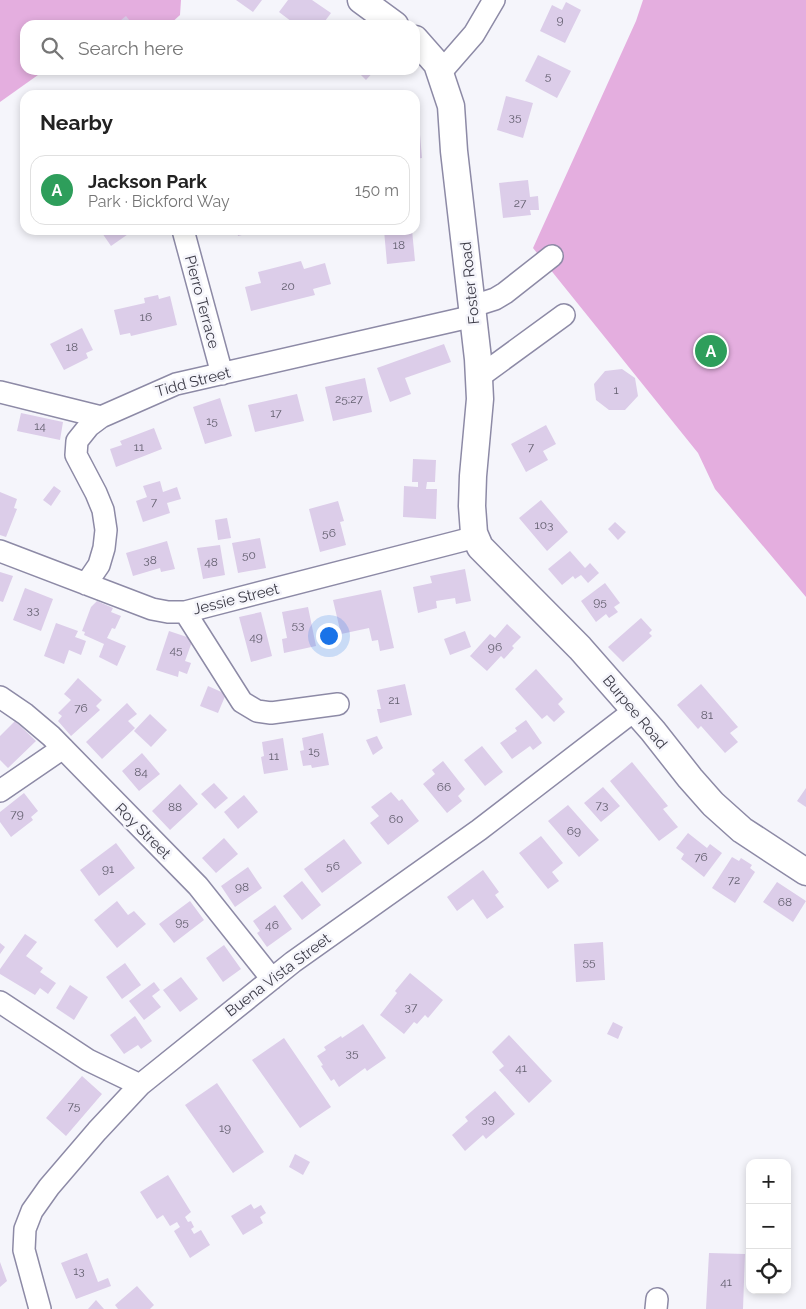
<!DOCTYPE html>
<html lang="en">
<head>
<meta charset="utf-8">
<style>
  :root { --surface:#fff; --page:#f6f6f6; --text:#222; --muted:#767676; --line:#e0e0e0; --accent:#0b8043 }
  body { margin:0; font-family:Raleway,sans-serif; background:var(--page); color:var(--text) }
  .controls { position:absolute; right:15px; bottom:15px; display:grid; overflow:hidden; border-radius:10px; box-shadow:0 2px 8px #0003 }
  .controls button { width:45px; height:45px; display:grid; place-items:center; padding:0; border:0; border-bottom:1px solid var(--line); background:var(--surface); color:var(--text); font:25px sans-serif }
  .you { position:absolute; left:328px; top:635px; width:18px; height:18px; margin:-12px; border:4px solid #fff; border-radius:50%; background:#1a73e8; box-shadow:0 0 0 8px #1a73e833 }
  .badge { display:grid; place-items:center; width:32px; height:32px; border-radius:50%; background:var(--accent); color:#fff; font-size:16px; font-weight:700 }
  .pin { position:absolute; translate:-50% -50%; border:2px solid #fff; box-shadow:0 1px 5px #0006 }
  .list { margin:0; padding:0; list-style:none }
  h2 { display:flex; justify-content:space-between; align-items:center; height:65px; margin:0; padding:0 20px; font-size:21px }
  h2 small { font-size:16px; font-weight:400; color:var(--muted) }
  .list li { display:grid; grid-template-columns:32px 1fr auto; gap:15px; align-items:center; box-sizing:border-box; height:70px; margin:0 10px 10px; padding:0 10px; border:1px solid var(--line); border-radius:15px }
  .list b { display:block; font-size:19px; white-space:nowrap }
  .list p { margin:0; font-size:16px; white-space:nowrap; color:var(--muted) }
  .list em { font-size:16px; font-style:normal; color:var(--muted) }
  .icon { flex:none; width:28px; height:28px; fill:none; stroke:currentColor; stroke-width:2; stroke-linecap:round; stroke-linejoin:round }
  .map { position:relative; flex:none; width:806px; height:1309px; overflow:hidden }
  .search { position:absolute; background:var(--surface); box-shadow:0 2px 8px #0003; left:20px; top:20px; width:400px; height:55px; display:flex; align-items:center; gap:12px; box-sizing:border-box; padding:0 18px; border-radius:15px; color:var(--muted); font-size:19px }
  .panel { position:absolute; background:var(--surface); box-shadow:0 2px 8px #0003; left:20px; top:90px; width:400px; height:145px; border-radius:15px }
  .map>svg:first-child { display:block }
  .green { fill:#e4aedf }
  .building { fill:#dccde9 }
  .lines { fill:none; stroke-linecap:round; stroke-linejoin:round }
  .minor-casing { stroke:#8d8aa6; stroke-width:24 }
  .tertiary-casing { stroke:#8d8aa6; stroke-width:29 }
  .minor { stroke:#fff; stroke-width:21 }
  .tertiary { stroke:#fff; stroke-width:26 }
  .labels { text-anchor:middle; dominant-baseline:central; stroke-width:5; stroke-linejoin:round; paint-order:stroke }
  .number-label { font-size:12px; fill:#646070 }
  .street-label { font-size:15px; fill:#3c3b47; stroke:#f5f5fb }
</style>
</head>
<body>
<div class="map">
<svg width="806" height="1309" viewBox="0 0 806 1309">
  <rect width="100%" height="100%" fill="#f5f5fb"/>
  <path class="green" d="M0,0H181L180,15L169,25H25V70H45L0,102Z
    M643,0H806V597L715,489L698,453L533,248L636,21Z"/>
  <path class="building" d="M236,0H262L253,12Z
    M288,0H312L331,13L322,25H296L279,12Z
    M566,2L581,10L565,43L540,31L552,5L562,10Z
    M126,16L133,25H115Z
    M538,55L571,71L557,98L525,81Z
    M356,70H375L366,80Z
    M506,96L533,103L523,138L497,130Z
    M415,111H418L422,158L415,159Z
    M528,180L530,197L538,196L539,210H530L531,215L503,218L499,183Z
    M100,230H134L111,246Z
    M237,230H257V231L238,236Z
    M384,230H412L415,261L387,264Z
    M301,261L304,269L325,263L331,284L313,289L315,295L251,311L245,287L261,283L258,272Z
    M158,295L159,299L170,296L177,325L131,336L130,333L120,335L114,310L145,303L144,298Z
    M82,328L93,350L86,353L88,358L64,370L50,344Z
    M444,344L451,362L405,378L411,394L390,402L377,368Z
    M622,369L635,378L638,396L625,410H609L596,400L594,384L605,371Z
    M365,378L372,412L333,421L325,387Z
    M297,394L304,421L255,432L248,405Z
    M220,398L232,436L205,444L193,407Z
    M21,413L63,422L60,440L17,431Z
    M546,425L556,444L543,451L548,460L526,472L511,444Z
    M154,428L162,449L116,467L110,449L122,445L120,441Z
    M413,459L436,460L435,482H427L426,489H437L436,519L403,517L404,486L418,487V482H412Z
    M160,481L163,492L177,487L181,499L167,503L170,513L143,522L136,501L147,497L143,486Z
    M54,486L61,491L51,506L43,500Z
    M0,492L17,499L14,508L17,509L6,537L0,535Z
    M541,500L568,532L547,551L519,518Z
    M338,501L344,521L340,522L346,545L320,552L309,509Z
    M227,518L231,538L218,540L215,520Z
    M615,522L626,532L618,540L608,529Z
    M260,538L266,568L238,573L232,543Z
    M167,541L175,569L161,572L160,568L133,576L126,553Z
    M220,545L225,575L203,579L197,548Z
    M570,551L585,568L590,563L599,573L588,583L581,575L575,579L573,576L562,585L548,569Z
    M465,569L471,601L456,604L455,598L436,601L437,608L418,613L413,587L432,583L430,576Z
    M0,572L13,576L3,602L0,601Z
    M605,583L620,603L614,607L618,612L609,618L606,614L596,622L581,601Z
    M25,588L53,599L41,631L13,620Z
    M381,590L394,648L380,651L378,640L372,641L369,628L341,634L333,600Z
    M97,601L113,608L111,612L121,616L115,629L112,628L107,638L126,646L117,666L99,657L104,644L84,635L85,632L82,631L91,607Z
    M308,607L316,646L284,653L282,639L287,638L282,612Z
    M261,612L272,656L251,662L239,617Z
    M641,618L652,630L649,633L652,636L623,662L608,647Z
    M56,623L78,631L75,637L86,641L81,655L69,650L64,664L44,656Z
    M507,624L521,637L512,646L514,648L504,659L501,656L487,671L470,656L490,634L495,638Z
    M169,631L193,639L185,661L191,663L187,674L179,671L178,677L156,670Z
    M465,631L471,647L450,655L444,639Z
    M536,669L563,699L558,704L565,712L554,722L547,715L542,719L515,689Z
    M78,678L102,700L96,706L100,710L71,736L58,721L62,716L58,713L71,700L64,694Z
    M405,684L412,715L380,723L377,709H381L377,690Z
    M701,684L738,727L730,733L738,742L725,753L701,726L698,729L677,705Z
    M208,686L226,694L218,713L200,706Z
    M127,703L137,714L128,721L135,728L102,759L86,742Z
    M150,714L167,730L151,747L134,731Z
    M526,720L542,743L533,750L530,746L512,759L500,743L517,731L515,728Z
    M15,721L36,741L8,768L0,760V736Z
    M323,733L329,765L312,768L311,765L303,766L300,751L304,750L302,738Z
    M377,736L383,748L373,755L366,740Z
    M283,738L288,770L264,774L261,757L264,756L262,742Z
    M482,746L503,772L485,786L464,760Z
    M142,753L160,774L139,791L122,771Z
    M443,761L465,789L458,796L462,801L447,813L423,784L435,774L432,770Z
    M632,762L668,806L663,809L678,827L659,841L610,781Z
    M214,783L228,798L215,809L201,794Z
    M180,784L198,804L170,830L152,811Z
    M603,787L620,806L601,822L584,803Z
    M806,788V807L797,801Z
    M391,792L399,801L402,799L419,821L388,845L370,823L379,816L371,807Z
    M24,793L38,811L31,817L33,820L11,837L0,822V812Z
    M244,795L258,812L238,829L224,812Z
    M568,805L599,840L579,857L548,821Z
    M688,833L707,848L710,844L722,853L704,877L681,859L684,854L676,848Z
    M541,836L563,863L552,872L559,881L548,889L519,853Z
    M224,838L238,854L216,873L202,858Z
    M344,839L362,863L322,893L304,869Z
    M116,843L135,868L99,896L80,870Z
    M732,857L739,861L741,858L752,865L750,868L755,872L735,903L712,888Z
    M248,867L262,888L235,907L221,886Z
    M483,870L499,892L495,895L504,907L487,919L473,899L457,911L447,897Z
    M302,881L321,905L302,920L283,896Z
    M777,882L806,901L793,922L763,902Z
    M117,901L128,915L134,911L146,924L117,948L94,920Z
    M190,901L204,920L174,943L159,924Z
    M275,905L292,929L267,947L257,933L260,931L253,921Z
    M25,934L37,942L26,956L43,968L40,972L56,983L48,994L40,988L35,995L0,974V969Z
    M603,942L605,980L576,982L574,944Z
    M0,943L5,947L0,954Z
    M224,945L241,969L223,982L206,958Z
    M125,963L141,985L122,999L106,977Z
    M410,973L443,1000L428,1018L425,1015L417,1024L414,1022L404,1034L380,1015L397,993L395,991Z
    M181,977L198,999L180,1012L163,990Z
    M154,982L160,990L152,996L161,1007L144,1020L129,1001Z
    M70,985L88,997L74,1020L56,1008Z
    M135,1016L152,1041L141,1049L138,1045L124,1054L110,1035Z
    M613,1022L623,1027L618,1039L607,1034Z
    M363,1024L386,1058L367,1071L365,1068L339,1087L334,1079L331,1081L321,1066L323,1065L317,1056L326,1050L324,1047L341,1036L342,1038Z
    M509,1035L552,1081L529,1103L499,1070L504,1066L492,1052Z
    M284,1038L331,1107L300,1128L252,1060Z
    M82,1076L102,1094L66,1136L46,1118Z
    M217,1083L264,1152L233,1173L185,1105Z
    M495,1091L515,1114L486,1139L483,1135L465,1151L452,1135L468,1121L465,1117Z
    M295,1154L310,1162L303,1175L289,1167Z
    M168,1175L191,1212L185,1217L188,1222L191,1221L194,1227L191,1229L194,1234L201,1230L210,1245L190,1258L174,1231L180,1227L177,1222L170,1226L163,1215L157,1219L140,1192Z
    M251,1204L254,1209L261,1205L266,1213L260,1217L263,1223L243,1235L231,1216Z
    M87,1253L98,1282L108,1278L111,1286L76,1299L61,1263Z
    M709,1253L745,1254L743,1309H706Z
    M0,1262L7,1281L0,1287Z
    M137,1286L154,1305L150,1309H118L115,1305Z
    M96,1300L104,1309H88Z"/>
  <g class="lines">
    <g class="minor-casing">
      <path id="minor" d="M440,73L474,34L494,0
        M183,230L222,374
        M473,306L495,299L505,293L552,256
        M479,377L564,315
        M0,392L101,417
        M0,551L152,609L168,612H185L476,537
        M86,584L99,565L104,548L106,530L103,510L96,493L76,455L77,441L89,426L101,417L176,384L474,316
        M185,612L242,702L257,711L271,713L338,704
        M0,697L25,714L51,736L198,886L272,979
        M0,791L63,748
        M0,1002L88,1060L140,1085
        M40,1309L24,1250L25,1229L32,1211L49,1187L97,1131L140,1085L293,962L479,830L635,710
        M656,1309L657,1299"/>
    </g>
    <g class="tertiary-casing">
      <path id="tertiary" d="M361,0L395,25
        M415,39L437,64L451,106L454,151L478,359L480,399L473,476L472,506L474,533L480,547L580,648L653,731L690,778L713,804L742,830L806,872"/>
    </g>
    <use href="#minor" class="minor"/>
    <use href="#tertiary" class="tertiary"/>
  </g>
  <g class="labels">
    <g class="number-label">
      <text x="560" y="20">9</text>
      <text x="548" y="76">5</text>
      <text x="515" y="117">35</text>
      <text x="520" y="203">27</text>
      <text x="399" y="245">18</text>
      <text x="288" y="286">20</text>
      <text x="146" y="317">16</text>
      <text x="72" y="347">18</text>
      <text x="616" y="390">1</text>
      <text x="349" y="399">25;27</text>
      <text x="276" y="413">17</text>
      <text x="212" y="421">15</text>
      <text x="40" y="426">14</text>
      <text x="139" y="447">11</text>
      <text x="531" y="447">7</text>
      <text x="154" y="502">7</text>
      <text x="544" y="525">103</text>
      <text x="329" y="533">56</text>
      <text x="249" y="555">50</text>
      <text x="150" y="560">38</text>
      <text x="211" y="562">48</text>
      <text x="600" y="602">95</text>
      <text x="33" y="610">33</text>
      <text x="298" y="625">53</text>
      <text x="256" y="637">49</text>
      <text x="495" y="647">96</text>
      <text x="176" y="650">45</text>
      <text x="394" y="700">21</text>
      <text x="81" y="708">76</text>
      <text x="707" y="715">81</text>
      <text x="314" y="751">15</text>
      <text x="274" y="756">11</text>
      <text x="141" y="772">84</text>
      <text x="444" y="787">66</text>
      <text x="602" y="805">73</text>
      <text x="175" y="807">88</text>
      <text x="17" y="814">79</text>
      <text x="396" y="819">60</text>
      <text x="574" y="831">69</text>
      <text x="701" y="857">76</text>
      <text x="333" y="866">56</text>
      <text x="108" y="869">91</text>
      <text x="734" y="880">72</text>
      <text x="242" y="887">98</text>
      <text x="785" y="902">68</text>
      <text x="182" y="922">95</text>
      <text x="272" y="925">46</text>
      <text x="589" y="962">55</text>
      <text x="411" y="1007">37</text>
      <text x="352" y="1053">35</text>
      <text x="521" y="1068">41</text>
      <text x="74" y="1106">75</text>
      <text x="488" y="1119">39</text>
      <text x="225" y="1128">19</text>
      <text x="79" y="1271">13</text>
      <text x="726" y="1282">41</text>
    </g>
    <g class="street-label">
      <text transform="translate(470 283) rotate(-96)">Foster Road</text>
      <text transform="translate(202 302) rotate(75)">Pierro Terrace</text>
      <text transform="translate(193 382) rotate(-15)">Tidd Street</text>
      <text transform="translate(236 599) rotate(-14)">Jessie Street</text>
      <text transform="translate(635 712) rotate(50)">Burpee Road</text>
      <text transform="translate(143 831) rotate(45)">Roy Street</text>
      <text transform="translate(278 975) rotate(-37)">Buena Vista Street</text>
    </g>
  </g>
</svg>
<div class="controls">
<button>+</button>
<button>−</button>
<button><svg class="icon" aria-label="locate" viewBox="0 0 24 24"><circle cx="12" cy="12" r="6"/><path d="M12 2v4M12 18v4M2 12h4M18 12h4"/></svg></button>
</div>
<div class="you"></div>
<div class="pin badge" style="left:711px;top:351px;background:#2e9e5b">A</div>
<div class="search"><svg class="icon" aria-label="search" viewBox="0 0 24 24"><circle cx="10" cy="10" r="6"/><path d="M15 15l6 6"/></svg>Search here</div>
<section class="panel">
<h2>Nearby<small></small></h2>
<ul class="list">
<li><span class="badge" style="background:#2e9e5b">A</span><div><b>Jackson Park</b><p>Park · Bickford Way</p></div><em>150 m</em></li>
</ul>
</section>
</div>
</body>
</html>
